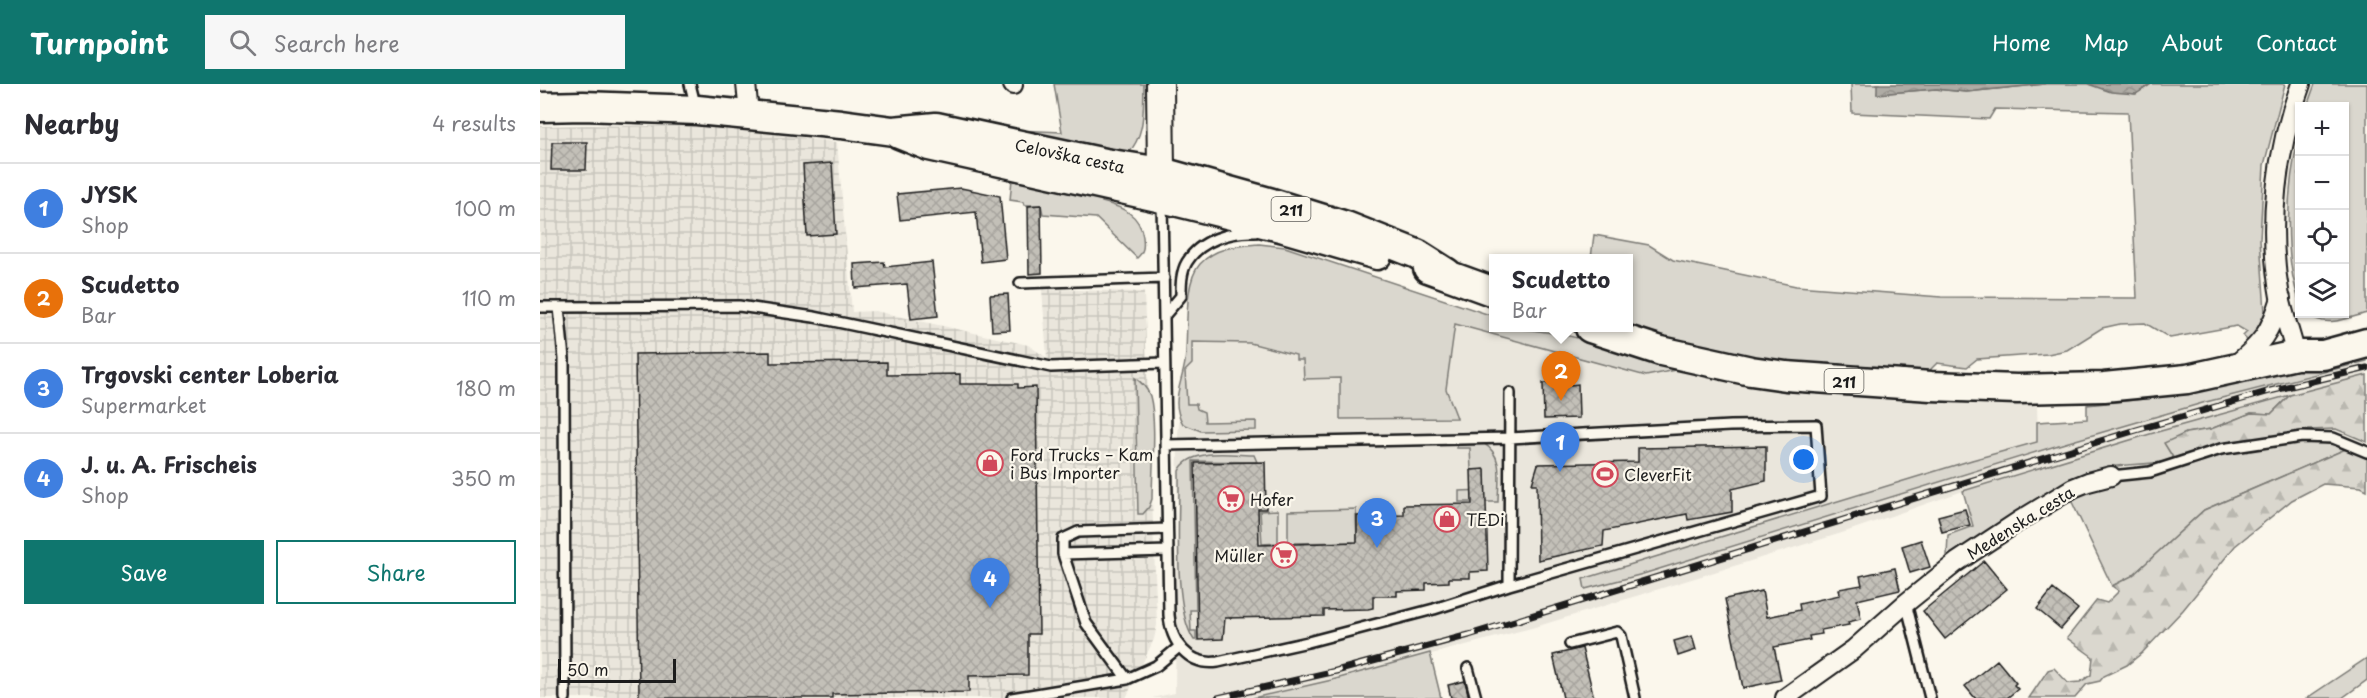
<!DOCTYPE html>
<html lang="en">
<head>
<meta charset="utf-8">
<style>
  :root { --surface:#fff; --page:#f7f7f7; --text:#2b2b33; --muted:#7c7c81; --line:#e1e1e2; --accent:#0f766e }
  body { margin:0; font-family:"Playpen Sans",sans-serif; background:var(--page); color:var(--text) }
  .controls { position:absolute; right:18px; top:18px; display:grid; overflow:hidden; border-radius:0px; box-shadow:0 2px 4px #0004 }
  .controls button { width:54px; height:54px; display:grid; place-items:center; padding:0; border:0; border-bottom:2px solid var(--line); background:var(--surface); color:var(--text); font:30px sans-serif }
  .scale { position:absolute; left:18px; bottom:15px; width:118px; box-sizing:border-box; padding-left:6px; border:3px solid #1c1c1c; border-top:0; font-size:16px; line-height:21px; white-space:nowrap; color:#1c1c1c; -webkit-text-stroke:4px #fbf7ec; paint-order:stroke }
  .you { position:absolute; left:1264px; top:376px; width:21px; height:21px; margin:-15px; border:4px solid #fff; border-radius:50%; background:#1a73e8; box-shadow:0 0 0 9px #1a73e833 }
  .badge { display:grid; place-items:center; width:39px; height:39px; border-radius:50%; background:var(--accent); color:#fff; font-size:20px; font-weight:700 }
  .pin { position:absolute; translate:-50% -50px; filter:drop-shadow(0 2px 3px #0008) }
  .pin::after { content:''; position:absolute; top:32px; width:21px; height:18px; background:inherit; clip-path:polygon(0 0,100% 0,50% 100%) }
  .popup { position:absolute; left:949px; top:170px; width:144px; height:78px; box-sizing:border-box; display:grid; place-content:center; border-radius:0px; background:var(--surface); filter:drop-shadow(0 2px 4px #0005); font-size:20px; white-space:nowrap; color:var(--muted) }
  .popup b { font-size:22px; color:var(--text) }
  .popup::after { content:''; position:absolute; left:50%; top:100%; margin-left:-12px; border:12px solid transparent; border-top-color:var(--surface) }
  .list { margin:0; padding:0; list-style:none }
  h2 { display:flex; justify-content:space-between; align-items:center; height:78px; margin:0; padding:0 24px; font-size:26px }
  h2 small { font-size:20px; font-weight:400; color:var(--muted) }
  .list li { display:grid; grid-template-columns:39px 1fr auto; gap:18px; align-items:center; box-sizing:border-box; height:90px; padding:0 24px; border-top:2px solid var(--line) }
  .list b { display:block; font-size:22px; white-space:nowrap }
  .list p { margin:0; font-size:20px; white-space:nowrap; color:var(--muted) }
  .list em { font-size:20px; font-style:normal; color:var(--muted) }
  .actions { display:flex; gap:12px; padding:18px 24px }
  .actions a { flex:1; padding:14px 0; border:2px solid var(--accent); border-radius:0px; text-align:center; font-size:21px; color:var(--accent) }
  .actions .main { background:var(--accent); color:#fff }
  .icon { flex:none; width:33px; height:33px; fill:none; stroke:currentColor; stroke-width:2; stroke-linecap:round; stroke-linejoin:round }
  .map { position:relative; flex:none; width:1827px; height:614px; overflow:hidden }
  header { display:flex; align-items:center; gap:36px; box-sizing:border-box; height:84px; padding:0 30px; background:var(--accent); color:#fff }
  header strong { font-size:28px }
  nav { display:flex; gap:33px; margin-inline-start:auto; font-size:21px }
  .search { width:420px; height:54px; background:var(--page); display:flex; align-items:center; gap:15px; box-sizing:border-box; padding:0 21px; border-radius:0px; color:var(--muted); font-size:22px }
  main { display:flex }
  aside { flex:1; background:var(--surface) }
  .map>svg:first-child { display:block }
  .built { fill:#eae6dc }
  .industrial { fill:url(#industrial-grid) }
  .green { fill:#dad7ce; stroke:#7b7a75; stroke-width:1.5 }
  .forest { fill:url(#forest-firs); stroke:#7b7a75; stroke-width:1.5 }
  .water { fill:url(#water-waves); stroke:#74726e; stroke-width:1.5 }
  .building { fill:url(#building-cross-hatch); stroke:#1c1c1c; stroke-width:1.5 }
  .lines { fill:none; stroke-linecap:round; stroke-linejoin:round }
  .lane-casing { stroke:#1c1c1c; stroke-width:14 }
  .street-casing { stroke:#1c1c1c; stroke-width:22 }
  .secondary-casing { stroke:#1c1c1c; stroke-width:30 }
  .primary-casing { stroke:#1c1c1c; stroke-width:33 }
  .lane { stroke:#fbf7ec; stroke-width:9 }
  .street { stroke:#fbf7ec; stroke-width:18 }
  .secondary { stroke:#fbf7ec; stroke-width:26 }
  .primary { stroke:#fbf7ec; stroke-width:28 }
  .rail-casing { stroke:#1c1c1c; stroke-width:7 }
  .rail { stroke:#fbf7ec; stroke-width:4.5; stroke-dasharray:14; stroke-linecap:butt }
  .labels { text-anchor:middle; dominant-baseline:central; stroke-width:4.5; stroke-linejoin:round; paint-order:stroke }
  .shield { fill:#fbf7ec; stroke:#5f5e5a; stroke-width:1.5 }
  .shield-label { font-size:15px; font-weight:bold; fill:#1c1c1c }
  .street-label { font-size:16px; fill:#1c1c1c; stroke:#fbf7ec }
  .poi-label { font-size:16px; fill:#1c1c1c; stroke:#fbf7ec; text-anchor:start }
</style>
</head>
<body>
<header>
<strong>Turnpoint</strong>
<div class="search"><svg class="icon" aria-label="search" viewBox="0 0 24 24"><circle cx="10" cy="10" r="6"/><path d="M15 15l6 6"/></svg>Search here</div>
<nav><a>Home</a><a>Map</a><a>About</a><a>Contact</a></nav>
</header>
<main>
<aside>
<h2>Nearby<small>4 results</small></h2>
<ul class="list">
<li><span class="badge" style="background:#3f7fe0">1</span><div><b>JYSK</b><p>Shop</p></div><em>100 m</em></li>
<li><span class="badge" style="background:#e8710a">2</span><div><b>Scudetto</b><p>Bar</p></div><em>110 m</em></li>
<li><span class="badge" style="background:#3f7fe0">3</span><div><b>Trgovski center Loberia</b><p>Supermarket</p></div><em>180 m</em></li>
<li><span class="badge" style="background:#3f7fe0">4</span><div><b>J. u. A. Frischeis</b><p>Shop</p></div><em>350 m</em></li>
</ul>
<div class="actions"><a class="main">Save</a><a>Share</a></div>
</aside>
<div class="map">
<svg width="1827" height="614" viewBox="0 0 1827 614">
  <defs>
    <pattern id="industrial-grid" width="8" height="8" patternUnits="userSpaceOnUse" patternTransform="scale(1.5)"><rect width="8" height="8" fill="#eae6dc"/><path d="M0 4h8M4 0v8" fill="none" stroke="#c8c5bc"/></pattern>
    <pattern id="forest-firs" width="22" height="20" patternUnits="userSpaceOnUse" patternTransform="scale(1.5)"><rect width="22" height="20" fill="#dad7ce"/><path d="M5 1l3.5 6h-7zM16 11l3.5 6h-7z" fill="#bab8b0"/></pattern>
    <pattern id="water-waves" width="16" height="10" patternUnits="userSpaceOnUse" patternTransform="scale(1.5)"><rect width="16" height="10" fill="#afaca5"/><path d="M0 5q4-4 8 0t8 0" fill="none" stroke="#96938d"/></pattern>
    <pattern id="building-cross-hatch" width="8" height="8" patternUnits="userSpaceOnUse" patternTransform="scale(1.5)"><rect width="8" height="8" fill="#c3c0b8"/><path d="M0 0l8 8M0 8l8-8" fill="none" stroke="#a7a49e"/></pattern>
  </defs>
  <rect width="100%" height="100%" fill="#fbf7ec"/>
  <filter id="ink" filterUnits="userSpaceOnUse"><feTurbulence type="fractalNoise" baseFrequency=".0167" numOctaves="2"/><feDisplacementMap in="SourceGraphic" scale="12" xChannelSelector="R" yChannelSelector="G"/><feConvolveMatrix kernelMatrix="1 2 1 2 8 2 1 2 1" color-interpolation-filters="sRGB"/></filter>
  <g filter="url(#ink)">
    <path class="built" d="M653,200L954,244H985L1336,312L1497,319L1498,358L1432,376L1043,495L1045,505L1103,490L1522,360L1666,318L1827,277V291L1610,350L1423,407L1305,448L995,543L792,596L713,614H612L635,609L638,350Z"/>
    <path class="industrial" d="M48,41L170,43L297,58L312,228L335,227L488,261L507,274L502,205L604,208L617,541L614,555L586,614H0V42Z"/>
    <path class="green" d="M514,0H604C603,27 606,50 587,71L430,44L522,48Z
      M1311,0H1339L1337,10L1395,5L1426,8L1505,0H1548L1595,10L1611,0H1745L1724,81L1720,155L1725,228L1715,249L1708,257L1703,252L1707,248L1697,242L1630,254L1605,239L1580,240L1562,244L1527,266L1508,270L1437,275L1427,283L1397,279L1384,292L1298,287L1166,269L1088,244V174H1051L1054,151L1109,161L1133,176L1256,202L1401,213L1597,214L1588,28L1455,25L1449,35L1312,29Z
      M1775,0H1827V229C1808,234 1785,245 1768,230H1804V22H1767Z
      M1759,52V216C1743,170 1747,100 1759,52Z
      M472,95L563,114L562,118C582,123 600,130 603,153C604,162 604,168 597,174L556,134L503,130L501,121H484L483,118L470,116Z
      M719,160L745,163L953,232L954,244C1020,244 1078,264 1141,285L1106,292L915,240L906,305L917,334L800,335V294L764,295L763,276H756V271L710,259L652,258V280L645,287L647,320H656L657,325L664,328L665,338L716,337V346L661,347L643,340C639,333 637,327 637,319C637,305 643,292 645,278C649,252 642,200 660,180C676,163 697,162 719,160Z
      M1827,266V277L1666,318L1522,360L1103,490L1045,505L1043,495L1432,376L1497,358V338L1547,335V321L1614,314L1670,305Z
      M595,294C603,299 607,304 610,312C617,339 612,386 612,415L609,423L603,430H598Z
      M1750,311L1731,330L1711,329L1671,345L1646,349L1625,360L1634,375C1610,383 1582,378 1561,385C1508,405 1457,443 1410,474L1407,472L1408,451L1433,442L1423,407L1610,350Z
      M1751,357H1775L1808,364L1664,426L1592,492L1572,502L1530,414L1571,397L1598,394L1684,367Z
      M943,359C965,372 958,396 958,418H919V407L945,406V386H931L930,364H917V360Z
      M714,371L717,378L653,377L656,526H650L651,547H656V556H654C632,524 640,428 639,387C650,363 692,371 714,371Z
      M816,425L817,458L748,459V427Z
      M738,426V459L722,460L720,427Z
      M890,569L901,614H713L792,596Z
      M1827,574V596L1802,614H1767Z"/>
    <path class="forest" d="M1827,291V358L1796,345L1769,346L1665,364L1634,375L1624,359L1646,349L1671,345L1711,329L1731,330L1750,311Z
      M1808,364L1827,373V406L1821,403L1783,400L1752,416L1695,462L1643,526L1602,569L1587,581L1564,592L1560,597L1547,600L1535,614H1489L1508,586L1514,584L1528,599L1540,598L1551,591L1553,573L1527,554L1557,516L1567,519L1579,507L1572,502L1592,492L1664,426Z"/>
    <path class="water" d="M1337,0H1505L1426,8L1395,5L1337,10Z
      M1548,0H1611L1596,10L1571,8Z"/>
    <path class="building" d="M12,58H47L46,86H11Z
      M292,79L296,150L267,152L263,81Z
      M421,104L460,112L466,175L441,178L436,128L360,136L357,110Z
      M501,121L502,189L489,190L488,122Z
      M344,178L345,183L392,178L398,232L371,235L367,200L315,204L314,180Z
      M468,210L470,246L452,247L450,211Z
      M230,268V279L347,278V291L420,290V300H478V304L496,303L499,550H488V591L429,592V608L292,610V614H99L95,270Z
      M1031,298V301L1038,300L1039,334L1004,335L1003,299Z
      M1226,362V397L1192,405V428L1148,436L1147,430L1064,447L1063,462L998,476L997,400H992L998,380L1098,378V364Z
      M725,378L726,425H718L719,461L817,458V432L864,431V421L932,420L931,386L945,385L948,487L930,488V494H909V498L886,499V506L857,507V512H833V524L828,525L784,526V532L685,534L683,555L658,556L655,379Z
      M1425,425L1430,441L1402,448L1398,432Z
      M1381,456L1390,483L1370,489L1362,462Z
      M1444,477L1467,505L1405,555L1383,527Z
      M1355,484L1360,506L1317,516L1321,535L1308,538L1309,541L1281,546L1282,550L1269,552L1270,556L1234,563L1241,596L1203,604L1185,515L1222,507L1227,533L1260,526L1259,520L1300,511L1299,505L1322,501L1320,492Z
      M1513,505L1538,525L1521,545L1497,525Z
      M1152,552L1156,566L1138,572L1134,557Z
      M1042,564L1054,614H1023L1013,571Z
      M1457,576L1476,599L1474,601L1478,605L1467,614H1435L1425,602Z
      M925,597L929,614H911L908,601Z"/>
    <g class="lines">
      <g class="lane-casing">
        <path id="lane" d="M150,0L156,24
          M622,117L629,531C631,558 648,582 678,578L768,558L894,525L969,501L1281,412L1276,341L1190,342L970,354L626,361
          M480,199L624,194
          M0,223H19L24,275L25,614
          M19,223L199,222L274,233L511,283L624,279
          M624,232L641,212C641,201 641,188 647,178C660,156 691,147 715,148
          M1571,392L1610,388L1681,365L1762,353L1793,354L1827,368
          M523,470L628,467
          M969,501L970,309
          M1366,519L1390,614
          M1030,560L1077,548L1081,552L1095,614
          M928,584L936,614
          M587,595L546,539L523,470V455L538,448L627,445
          M472,614L587,595L616,582L639,563"/>
      </g>
      <g class="street-casing">
        <path id="street" d="M206,0L209,30
          M473,0V1
          M1756,271C1751,251 1744,232 1740,213C1727,141 1736,67 1761,0
          M1694,282C1722,259 1730,249 1741,214
          M1245,614L1314,565L1366,519L1417,478L1479,437L1533,404L1548,398L1571,392"/>
      </g>
      <g class="secondary-casing">
        <path id="secondary" d="M620,0L621,88"/>
      </g>
      <g class="primary-casing">
        <path id="primary" d="M0,23L43,22L157,26L301,40L353,47L396,43L565,79L621,88L732,119L806,142L877,170L907,189
          M359,50L389,62L622,114L744,144L837,171
          M888,184L954,208
          M1050,244L1121,267L1211,287L1246,292L1391,302L1477,305L1564,303L1647,295L1756,271H1783L1827,259"/>
      </g>
      <use href="#lane" class="lane"/>
      <use href="#street" class="street"/>
      <use href="#secondary" class="secondary"/>
      <use href="#primary" class="primary"/>
      <g class="rail-casing">
        <path id="rail" d="M678,614L796,587L929,551L1593,347L1730,307L1827,284"/>
      </g>
      <use href="#rail" class="rail"/>
    </g>
  </g>
  <defs>
    <g id="shop-ring" transform="scale(1.35)"><circle r="9.5" fill="#fbf7ec" stroke="#d1495b" stroke-width="1.5"/><path d="M-5-2.5h2.3a2.7 3.5 0 0 1 5.4 0H5L5.5 6h-11ZM-1.5-2.5h3a1.5 2.3 0 0 0-3 0Z" fill="#d1495b"/></g>
    <g id="stadium-ring" transform="scale(1.35)"><circle r="9.5" fill="#fbf7ec" stroke="#d1495b" stroke-width="1.5"/><path d="M0-5a6.5 5 0 1 0 0 10a6.5 5 0 1 0 0-10ZM-3.5-1.8h7v3.6h-7Z" fill="#d1495b"/></g>
    <g id="supermarket-ring" transform="scale(1.35)"><circle r="9.5" fill="#fbf7ec" stroke="#d1495b" stroke-width="1.5"/><path d="M-6-5.5h2.5l.6 2H6L4.5 2H-2.5L-4.4-4H-6ZM-1.5 3.2a1.3 1.3 0 1 0 .1 0ZM3 3.2a1.3 1.3 0 1 0 .1 0Z" fill="#d1495b"/></g>
  </defs>
  <g fill-rule="evenodd">
    <use href="#shop-ring" x="450" y="379"/>
    <use href="#stadium-ring" x="1065" y="390"/>
    <use href="#supermarket-ring" x="691" y="415"/>
    <use href="#shop-ring" x="907" y="435"/>
    <use href="#supermarket-ring" x="744" y="471"/>
  </g>
  <g class="labels">
    <g class="shield">
      <rect x="731.5" y="113" width="39" height="24" rx="4.5"/>
      <rect x="1284.5" y="285" width="39" height="24" rx="4.5"/>
    </g>
    <g class="shield-label">
      <text x="751" y="125">211</text>
      <text x="1304" y="297">211</text>
    </g>
    <g class="street-label">
      <text transform="translate(530 71) rotate(12)">Celovška cesta</text>
      <text transform="translate(1480 438) rotate(-32)">Medenska cesta</text>
    </g>
    <g class="poi-label">
      <text x="470" y="370">Ford Trucks – Kam<tspan x="470" dy="18">i Bus Importer</tspan></text>
      <text x="1084" y="390">CleverFit</text>
      <text x="710" y="415">Hofer</text>
      <text x="926" y="435">TEDi</text>
      <text x="724" y="471" text-anchor="end">Müller</text>
    </g>
  </g>
</svg>
<div class="controls">
<button>+</button>
<button>−</button>
<button><svg class="icon" aria-label="locate" viewBox="0 0 24 24"><circle cx="12" cy="12" r="6"/><path d="M12 2v4M12 18v4M2 12h4M18 12h4"/></svg></button>
<button><svg class="icon" aria-label="layers" viewBox="0 0 24 24"><path d="M12 4l9 5-9 5-9-5zM3 14l9 5 9-5"/></svg></button>
</div>
<div class="scale">50 m</div>
<div class="you"></div>
<div class="pin badge" style="left:1020px;top:388px;background:#3f7fe0">1</div>
<div class="pin badge" style="left:1021px;top:317px;background:#e8710a">2</div>
<div class="popup"><b>Scudetto</b>Bar</div>
<div class="pin badge" style="left:837px;top:464px;background:#3f7fe0">3</div>
<div class="pin badge" style="left:450px;top:524px;background:#3f7fe0">4</div>
</div>
</main>
</body>
</html>
